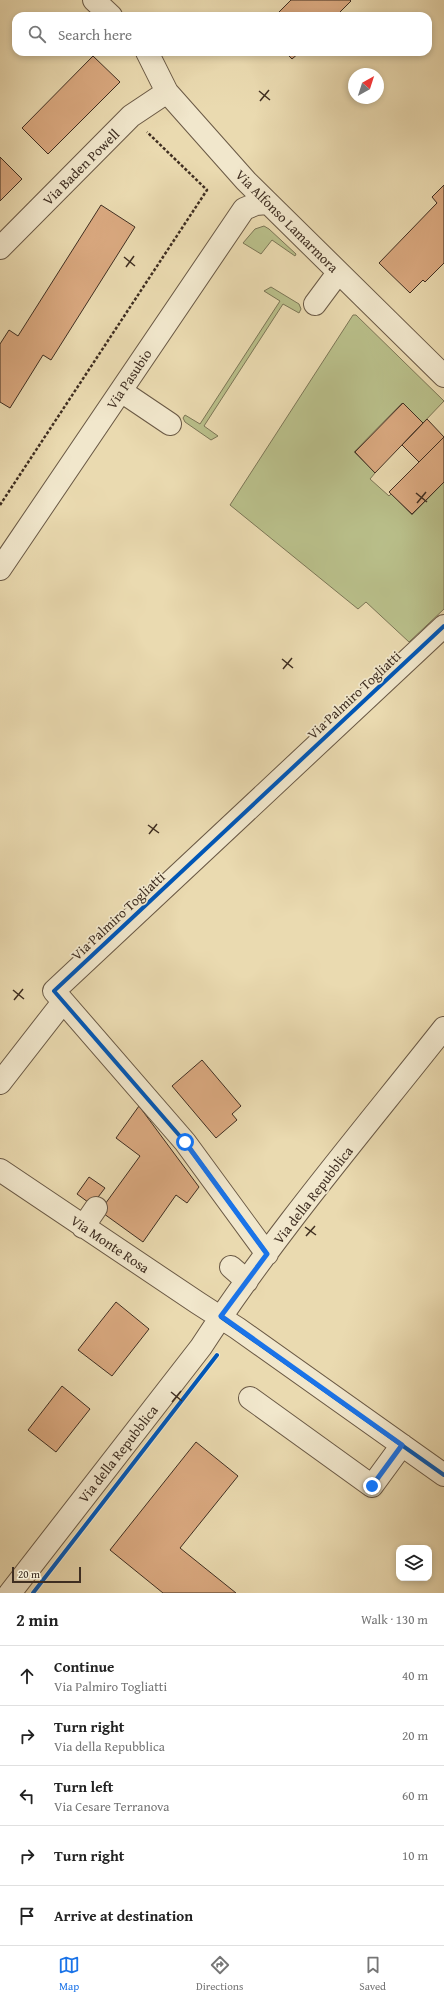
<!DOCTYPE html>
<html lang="en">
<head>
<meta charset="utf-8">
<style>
  :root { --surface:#fff; --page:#f2f2f2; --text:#222; --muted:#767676; --line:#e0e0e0; --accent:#1a73e8 }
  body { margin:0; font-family:"Gentium Book Plus",serif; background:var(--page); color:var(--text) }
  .controls { position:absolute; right:12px; bottom:12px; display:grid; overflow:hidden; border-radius:8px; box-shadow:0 2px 6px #0003 }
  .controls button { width:36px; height:36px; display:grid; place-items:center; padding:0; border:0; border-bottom:1px solid var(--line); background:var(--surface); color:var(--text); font:20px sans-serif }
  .compass { position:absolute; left:348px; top:68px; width:36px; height:36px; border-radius:50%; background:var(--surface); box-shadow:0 2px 6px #0003; rotate:39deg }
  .scale { position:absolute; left:12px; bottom:10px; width:69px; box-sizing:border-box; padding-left:4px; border:2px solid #3f2e21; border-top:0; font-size:11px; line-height:14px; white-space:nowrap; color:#3f2e21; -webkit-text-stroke:3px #f1e7cc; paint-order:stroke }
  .stop { position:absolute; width:12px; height:12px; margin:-9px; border:3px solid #1a73e8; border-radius:50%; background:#fff }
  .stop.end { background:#1a73e8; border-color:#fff; box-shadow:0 1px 4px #0008 }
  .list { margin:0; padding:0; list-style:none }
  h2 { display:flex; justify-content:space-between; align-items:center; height:52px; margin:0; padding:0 16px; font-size:17px }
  h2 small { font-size:13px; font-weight:400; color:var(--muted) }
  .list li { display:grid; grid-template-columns:26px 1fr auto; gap:12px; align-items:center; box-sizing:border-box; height:60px; padding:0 16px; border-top:1px solid var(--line) }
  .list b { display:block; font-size:15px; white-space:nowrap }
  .list p { margin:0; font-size:13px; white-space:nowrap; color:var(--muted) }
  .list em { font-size:13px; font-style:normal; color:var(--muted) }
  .icon { flex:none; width:22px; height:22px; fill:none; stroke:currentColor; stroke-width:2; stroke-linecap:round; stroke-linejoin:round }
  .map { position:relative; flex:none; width:444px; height:1593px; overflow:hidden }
  .search { position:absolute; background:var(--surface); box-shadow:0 2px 6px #0003; left:12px; right:12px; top:12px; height:44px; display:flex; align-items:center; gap:10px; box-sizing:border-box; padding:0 14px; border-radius:12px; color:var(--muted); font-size:15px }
  .sheet { height:352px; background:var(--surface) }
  nav { display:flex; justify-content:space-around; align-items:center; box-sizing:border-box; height:56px; border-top:1px solid var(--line); background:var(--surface); font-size:11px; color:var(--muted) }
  nav a { display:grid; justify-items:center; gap:2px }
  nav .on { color:var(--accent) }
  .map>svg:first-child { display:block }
  .green { fill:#b9bf8a; stroke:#7c7656 }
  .building { fill:#daa980; stroke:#3f2e21 }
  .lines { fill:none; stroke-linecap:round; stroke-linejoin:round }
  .minor-casing { stroke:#6a5945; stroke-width:24 }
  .path { stroke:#3f2e21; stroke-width:2.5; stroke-dasharray:3 2; stroke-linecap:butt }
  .minor { stroke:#f1e7cc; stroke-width:22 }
  .cycleway-casing { stroke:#f1e7cc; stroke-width:6 }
  .cycleway { stroke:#0057b8; stroke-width:4 }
  .route { stroke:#1a73e8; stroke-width:5 }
  .ticks { fill:none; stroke:#3f2e21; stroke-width:1.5 }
  .labels { text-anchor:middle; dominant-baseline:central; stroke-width:3.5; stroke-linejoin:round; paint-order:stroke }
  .street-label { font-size:14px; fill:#3f2e21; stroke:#f1e7cc }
</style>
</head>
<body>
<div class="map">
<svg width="444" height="1593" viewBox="0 0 444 1593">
  <rect width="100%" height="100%" fill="#eadab0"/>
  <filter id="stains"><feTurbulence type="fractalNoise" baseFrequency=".005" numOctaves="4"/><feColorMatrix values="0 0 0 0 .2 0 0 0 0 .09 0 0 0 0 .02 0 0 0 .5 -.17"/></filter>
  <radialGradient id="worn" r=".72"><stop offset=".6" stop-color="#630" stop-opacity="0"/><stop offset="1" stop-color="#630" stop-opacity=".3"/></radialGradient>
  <path class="green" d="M264,226L269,229L296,254L295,256L272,240L261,254L243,243L255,229Z
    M271,287L299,304L301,309L299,313L283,304L204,426L218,436L211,440L185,422L183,418L185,415L200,424L280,301L264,291Z
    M353,315H356L444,401L423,423L402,403L354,452L375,473L370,479L389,496L391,494L412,515L444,482V609L409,642L366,602L358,609L230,505Z"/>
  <path class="building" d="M291,0H350L351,1L336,16H275Z
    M285,52H300L292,59Z
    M93,56L120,82L48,154L22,128Z
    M0,157L22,179L0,201Z
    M444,185V263L425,282L423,280L410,293L379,263L437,203L432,197Z
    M101,205L135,227L51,360L43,355L10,408L0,402V344L9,330L18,336Z
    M403,403L423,423L375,473L355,452Z
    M427,419L444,437L419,462L402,445Z
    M444,437V482L412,514L389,492Z
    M202,1060L241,1106L232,1114L237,1120L216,1138L172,1086Z
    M139,1106L199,1187L187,1203L176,1195L143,1242L100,1211L140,1156L116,1138Z
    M89,1177L105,1188L92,1205L77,1194Z
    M116,1302L149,1329L112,1376L78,1350Z
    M62,1386L90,1409L56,1452L28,1430Z
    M196,1442L238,1476L180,1548L236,1593H163L110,1550Z"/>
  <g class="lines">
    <g class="minor-casing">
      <path id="minor" d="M94,0L111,16
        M147,52L167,92L246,181L444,376
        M0,248L131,116L167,92
        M315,304L338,273
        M121,391L170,424
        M0,569L244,209L256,204L267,203
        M0,1083L63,1002
        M0,1170L198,1303L237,1328L444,1475
        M83,1227L96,1208
        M267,1254L185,1142L54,991L444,626
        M231,1267L247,1281
        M250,1398L372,1486L402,1445
        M10,1593L201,1347C274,1235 361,1133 444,1028"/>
    </g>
    <path class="path" d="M0,505L207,190L147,132"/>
    <use href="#minor" class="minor"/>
    <g class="cycleway-casing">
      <path id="cycleway" d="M267,1254L185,1142L54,991L444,626
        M221,1317L444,1475
        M33,1593L217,1355"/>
    </g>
    <use href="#cycleway" class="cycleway"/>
  </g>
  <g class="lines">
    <path class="route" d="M185,1142L267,1254L221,1316L402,1445L372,1486"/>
  </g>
  <path class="ticks" d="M259,91L270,100M260,101L269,90M124,257L135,266M126,267L134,256M416,493L427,502M417,503L426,492M282,659L293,668M283,669L292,658M148,825L159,833M149,834L157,824M13,990L24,999M14,1000L23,989M305,1227L316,1235M306,1236L315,1226M171,1392L182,1401M172,1402L181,1391"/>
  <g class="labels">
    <g class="street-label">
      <text transform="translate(81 167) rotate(-45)">Via Baden Powell</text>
      <text transform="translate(287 221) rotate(45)">Via Alfonso Lamarmora</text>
      <text transform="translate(129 379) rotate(-56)">Via Pasubio</text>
      <text transform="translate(354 695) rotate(-43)">Via Palmiro Togliatti</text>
      <text transform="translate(118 916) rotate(-43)">Via Palmiro Togliatti</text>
      <text transform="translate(313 1195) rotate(-52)">Via della Repubblica</text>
      <text transform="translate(110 1244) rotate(34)">Via Monte Rosa</text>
      <text transform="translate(118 1454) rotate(-52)">Via della Repubblica</text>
    </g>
  </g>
  <rect width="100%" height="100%" filter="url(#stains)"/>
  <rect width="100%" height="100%" fill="url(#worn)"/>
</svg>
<div class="controls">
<button><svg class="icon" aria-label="layers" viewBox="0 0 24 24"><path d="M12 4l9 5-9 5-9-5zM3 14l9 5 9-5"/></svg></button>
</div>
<svg class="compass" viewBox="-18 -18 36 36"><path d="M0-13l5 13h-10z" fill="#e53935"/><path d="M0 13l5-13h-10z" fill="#767676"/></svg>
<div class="scale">20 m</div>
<div class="stop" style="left:185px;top:1142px"></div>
<div class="stop end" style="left:372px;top:1486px"></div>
<div class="search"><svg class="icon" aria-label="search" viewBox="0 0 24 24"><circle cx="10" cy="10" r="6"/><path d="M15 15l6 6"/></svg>Search here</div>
</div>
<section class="sheet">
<h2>2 min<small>Walk · 130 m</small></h2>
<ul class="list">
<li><svg class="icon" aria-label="ahead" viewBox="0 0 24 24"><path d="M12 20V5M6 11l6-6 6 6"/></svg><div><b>Continue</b><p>Via Palmiro Togliatti</p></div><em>40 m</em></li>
<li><svg class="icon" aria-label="right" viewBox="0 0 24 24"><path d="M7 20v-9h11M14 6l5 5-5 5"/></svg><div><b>Turn right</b><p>Via della Repubblica</p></div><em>20 m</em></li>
<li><svg class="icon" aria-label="left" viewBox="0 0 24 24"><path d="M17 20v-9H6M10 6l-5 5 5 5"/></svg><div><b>Turn left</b><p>Via Cesare Terranova</p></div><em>60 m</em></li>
<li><svg class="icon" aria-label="right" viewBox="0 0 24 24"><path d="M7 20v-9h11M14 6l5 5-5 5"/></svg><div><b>Turn right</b></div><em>10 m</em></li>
<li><svg class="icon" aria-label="arrive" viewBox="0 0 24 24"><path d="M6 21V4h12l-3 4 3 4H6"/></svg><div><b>Arrive at destination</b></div></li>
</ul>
</section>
<nav>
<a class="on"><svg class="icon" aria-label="map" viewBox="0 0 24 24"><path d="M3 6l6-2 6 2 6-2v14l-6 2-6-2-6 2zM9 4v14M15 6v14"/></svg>Map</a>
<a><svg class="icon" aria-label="directions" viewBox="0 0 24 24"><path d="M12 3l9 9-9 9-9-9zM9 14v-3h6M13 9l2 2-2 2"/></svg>Directions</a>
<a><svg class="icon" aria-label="saved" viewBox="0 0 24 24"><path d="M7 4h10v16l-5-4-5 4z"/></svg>Saved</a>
</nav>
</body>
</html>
